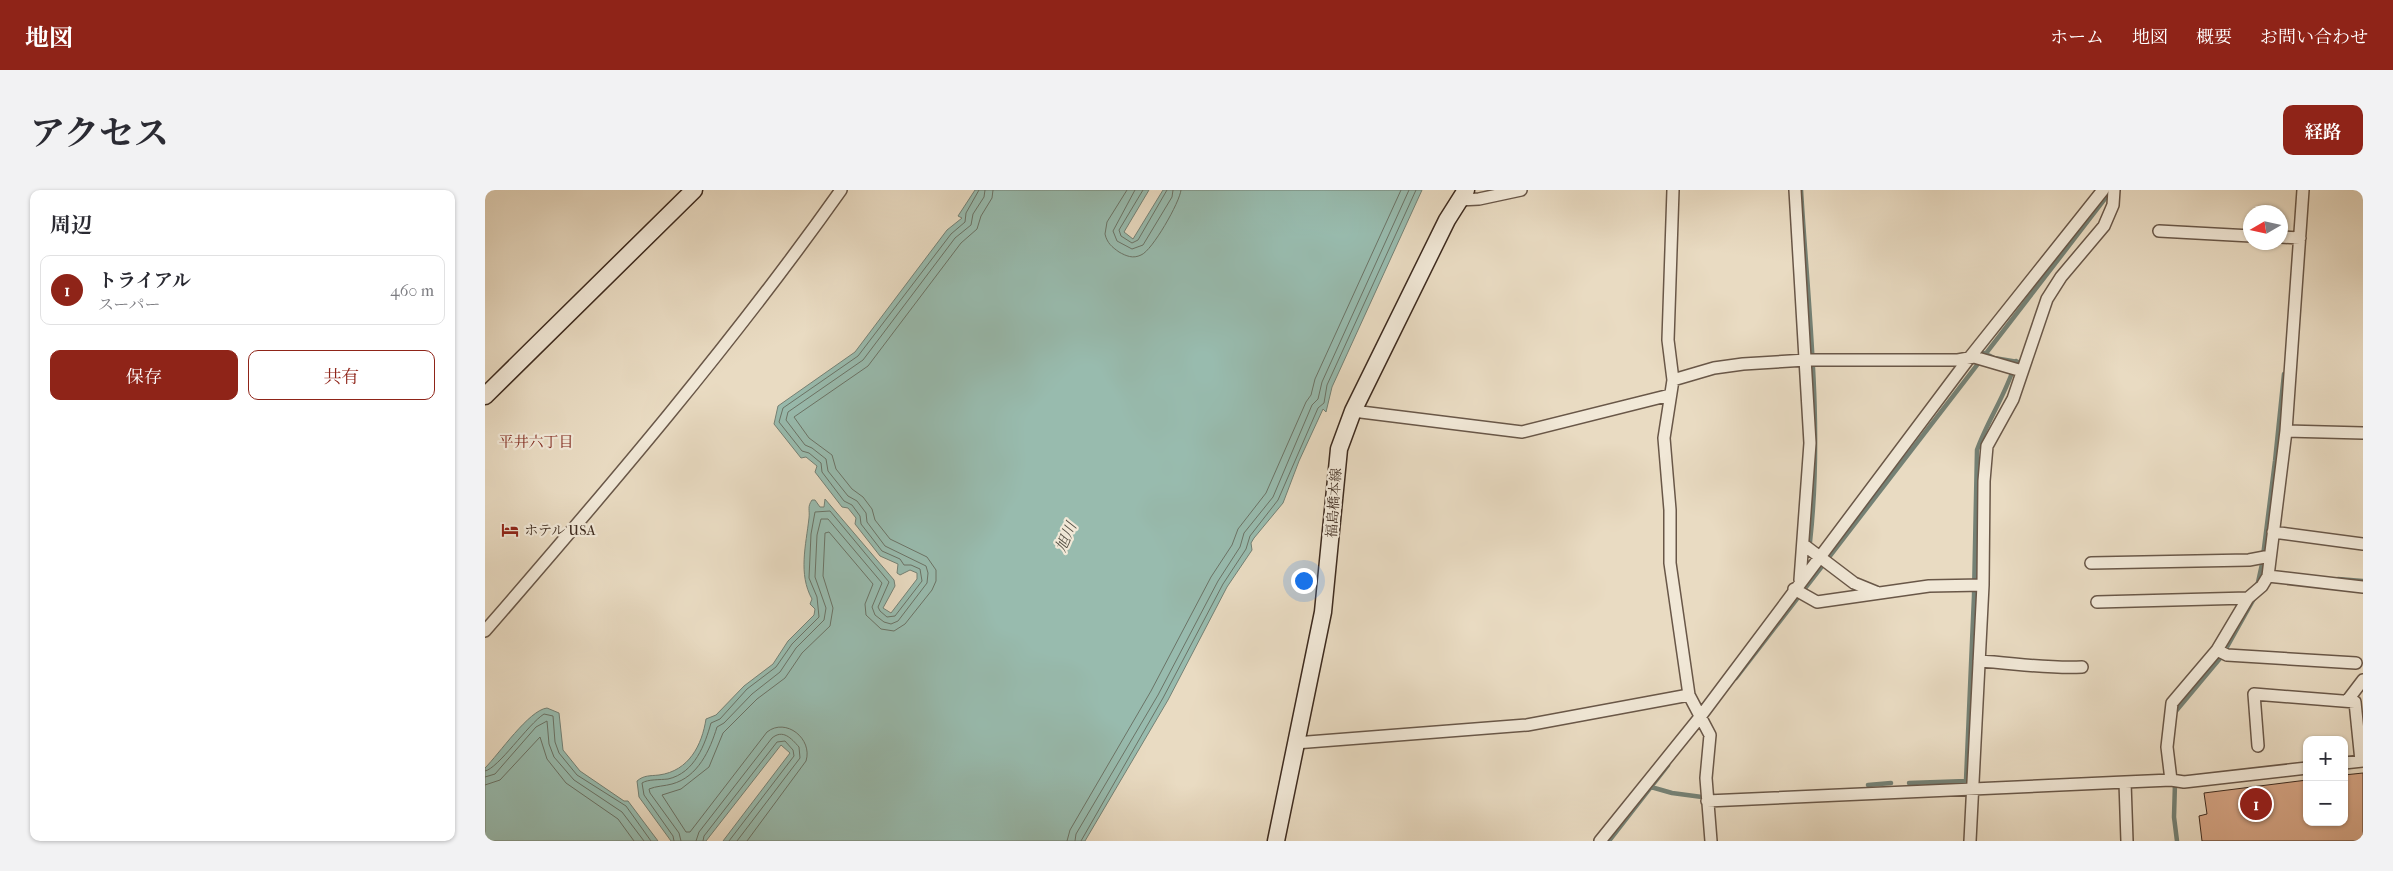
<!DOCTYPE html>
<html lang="ja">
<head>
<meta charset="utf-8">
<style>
  :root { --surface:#fff; --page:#f2f2f3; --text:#2b2b33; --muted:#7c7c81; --line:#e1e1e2; --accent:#8f2418 }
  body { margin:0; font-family:"IM FELL French Canon","Noto Serif JP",serif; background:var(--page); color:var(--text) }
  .controls { position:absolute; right:15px; bottom:15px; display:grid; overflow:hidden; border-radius:10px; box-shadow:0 1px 4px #0004 }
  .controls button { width:45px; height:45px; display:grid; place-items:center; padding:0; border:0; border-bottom:1px solid var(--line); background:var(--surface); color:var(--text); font:25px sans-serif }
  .compass { position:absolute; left:1758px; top:15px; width:45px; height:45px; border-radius:50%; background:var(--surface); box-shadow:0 1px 4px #0004; rotate:261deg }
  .you { position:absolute; left:818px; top:390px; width:18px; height:18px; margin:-12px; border:4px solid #fff; border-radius:50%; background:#1a73e8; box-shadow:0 0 0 8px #1a73e833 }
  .badge { display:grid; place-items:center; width:32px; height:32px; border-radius:50%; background:var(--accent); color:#fff; font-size:16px; font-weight:700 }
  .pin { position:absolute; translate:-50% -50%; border:2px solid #fff; box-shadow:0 1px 5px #0006 }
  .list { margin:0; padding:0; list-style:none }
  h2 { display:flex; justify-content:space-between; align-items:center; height:65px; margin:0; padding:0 20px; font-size:21px }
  h2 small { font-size:16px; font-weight:400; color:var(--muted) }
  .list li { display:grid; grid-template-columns:32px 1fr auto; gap:15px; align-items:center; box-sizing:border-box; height:70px; margin:0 10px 10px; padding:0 10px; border:1px solid var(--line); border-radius:10px }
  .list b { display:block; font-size:19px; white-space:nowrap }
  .list p { margin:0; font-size:16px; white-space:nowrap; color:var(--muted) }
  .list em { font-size:16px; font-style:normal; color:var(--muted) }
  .actions { display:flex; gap:10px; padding:15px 20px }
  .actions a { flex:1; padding:11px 0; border:1px solid var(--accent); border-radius:10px; text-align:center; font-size:18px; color:var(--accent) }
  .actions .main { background:var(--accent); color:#fff }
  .map { position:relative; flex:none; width:1878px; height:651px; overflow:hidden; border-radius:10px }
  header { display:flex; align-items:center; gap:30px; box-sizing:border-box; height:70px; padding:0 25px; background:var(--accent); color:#fff }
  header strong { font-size:24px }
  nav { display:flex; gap:28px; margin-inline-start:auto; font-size:18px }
  .intro { display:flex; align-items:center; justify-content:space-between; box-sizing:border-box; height:120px; padding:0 30px }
  h1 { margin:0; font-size:35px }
  .button { padding:12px 22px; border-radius:10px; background:var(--accent); color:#fff; font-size:18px; font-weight:700 }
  main { display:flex; gap:30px; padding:0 30px }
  aside { flex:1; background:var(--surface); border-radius:10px; box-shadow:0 1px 4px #0004 }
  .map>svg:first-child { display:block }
  .water { fill:#98bbae; stroke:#748175 }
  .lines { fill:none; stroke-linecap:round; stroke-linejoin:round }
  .shore { stroke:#6b7366; stroke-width:1 }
  .stream { stroke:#748175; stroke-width:4.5 }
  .building { fill:#d6a585; stroke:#3e2b1f }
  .street-casing { stroke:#695748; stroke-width:14 }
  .secondary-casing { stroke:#3e2b1f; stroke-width:19 }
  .street { stroke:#f1e8d7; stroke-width:11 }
  .secondary { stroke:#f1e8d7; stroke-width:16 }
  .labels { text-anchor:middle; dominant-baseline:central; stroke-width:4.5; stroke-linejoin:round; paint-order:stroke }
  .street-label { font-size:14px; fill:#3e2b1f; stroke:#f1e8d7 }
  .poi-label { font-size:14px; fill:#3e2b1f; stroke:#f1e8d7; text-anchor:start }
  .neighbourhood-label { font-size:15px; fill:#7a1f14; stroke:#f1e8d7 }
  .water-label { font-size:15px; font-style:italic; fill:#544f43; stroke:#f1e8d7 }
</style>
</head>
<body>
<header>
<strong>地図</strong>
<nav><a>ホーム</a><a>地図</a><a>概要</a><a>お問い合わせ</a></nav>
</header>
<div class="intro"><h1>アクセス</h1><a class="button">経路</a></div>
<main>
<aside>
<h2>周辺<small></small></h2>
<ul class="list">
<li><span class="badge">1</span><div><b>トライアル</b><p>スーパー</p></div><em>460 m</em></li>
</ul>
<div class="actions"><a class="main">保存</a><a>共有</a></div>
</aside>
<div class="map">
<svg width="1878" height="651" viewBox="0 0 1878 651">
  <rect width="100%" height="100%" fill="#e9dbc2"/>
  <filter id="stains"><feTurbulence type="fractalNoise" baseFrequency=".004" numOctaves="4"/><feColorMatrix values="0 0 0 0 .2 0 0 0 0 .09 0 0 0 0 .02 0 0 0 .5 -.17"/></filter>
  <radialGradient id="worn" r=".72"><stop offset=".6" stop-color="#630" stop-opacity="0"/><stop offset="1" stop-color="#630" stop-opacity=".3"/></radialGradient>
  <path class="water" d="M490,0H664L639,42L648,49L678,0H937L847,197L841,222L838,219L814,271L798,313L769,348L766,353L767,360L742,397L683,510L600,651H238L305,563L296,555L221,651H186L154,607L152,591C159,585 165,586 174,585C204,581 217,555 221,529L231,525L259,496L288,474L303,451L329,425L330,419L325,414L327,409C313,384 321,355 324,328C325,320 322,317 327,310H330L335,317H339L340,309L409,390L410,396L398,418L406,423L432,389V383L425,380L415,385L412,383L413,374L395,366L370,334L371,328L363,318L357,317L330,282L332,276L321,267L316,268L289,234L293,216L370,162L462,40L477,28L473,26Z
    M62,518L74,523L78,560L95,581L139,611H143L173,651H0V578C14,564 44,520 62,518Z"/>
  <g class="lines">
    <path class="shore" d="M642,0L622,32L620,44C622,53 627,57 634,62C641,66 648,69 656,65C667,61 695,12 696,0
      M650,0L628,41L632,51L647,59L658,55L687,7L688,0
      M658,0L634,40L636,46L647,53L653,50L682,0
      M0,581C13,579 43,534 59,524L68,526L70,552L74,563L92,585L141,616L166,651
      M0,587L10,584L51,537L62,531L64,554L69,567L89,590L137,622L159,651
      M0,595L15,590L55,547L62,569L81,593L133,629L149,651
      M189,651L188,646L159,605L157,593C163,589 175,590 183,589C210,583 220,554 226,533L235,529L262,499L291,477L307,454L334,427L332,407L324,388L326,344L330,322L345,321L404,392L393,417L395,421L402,427L410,426L437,391L435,379L426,375H419L415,369L397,361L376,334L375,326L367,315L359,311L337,282L336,273L324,263L317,261L294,232L298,218L373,166L466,44L480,32L481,23L494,0
      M196,651L194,643L165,603L164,599C171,596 180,596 187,594C213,587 225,560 232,537L239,533L267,504L295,482L311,458L339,430L341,418L330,387L332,345L336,329H343L397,393L387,417L390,425L399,432L406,434L413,431L442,393L443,383L441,376L400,356L382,332L381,323L372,311L363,306L343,281L341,269L327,258L320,255L301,230L303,222L378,170L470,48L486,35L488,24L499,7L500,0
      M211,651L214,642L287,548C298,539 306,548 314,557L315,568L252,651
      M218,651L219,646L292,552L300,551L308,560L309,566L244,651
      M262,651L321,571C328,549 301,527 282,542L205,642H201L177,605L196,599L224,577L238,543L272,509L300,488L317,463L345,436L348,418L338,386L340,343L344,342L388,394L380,414L381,425L396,439L409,441L420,434L447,400L451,391V380L442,367L405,349L390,330L387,319L378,307L367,299L351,279L347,265L324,248L309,227L383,176L476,53L492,39L496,26L507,8L508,0
      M582,651L585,640L666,501L726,387L747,355L753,339L781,303L821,212L826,205L830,189L916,0
      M590,651L591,644L673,505L733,391L755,357L759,343L788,307L827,215L833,209L837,192L924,0
      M596,651L678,508L738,394L761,359L765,346L793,310L833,218L839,213L842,195L931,0"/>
    <path class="stream" d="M1316,0C1323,117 1338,235 1325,352
      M1499,163L1509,168L1533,172
      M1853,389L1878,391
      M1772,397L1777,374L1790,271L1799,184
      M1251,488L1626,1
      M1691,521L1737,466L1771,405
      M1424,593L1481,591L1489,406L1492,260C1503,229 1522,203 1531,171
      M1690,593L1689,627L1692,651
      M1383,595L1406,593
      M1166,597L1187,603L1217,607
      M1124,651L1183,575"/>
  </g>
  <path class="building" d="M1878,583V651H1717L1714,626L1722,624L1719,603L1822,590V632H1859V585Z"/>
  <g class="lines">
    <g class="street-casing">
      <path id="street" d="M1188,0L1183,150L1188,190L1179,248L1185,320V373L1204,505L1225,545L1221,588L1226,651
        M1310,0L1325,253L1315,390
        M974,10L994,9L1036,0
        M1674,41L1766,46
        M1796,47L1815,48
        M1188,190L1229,178L1258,174L1321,170H1473L1489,167L1537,181
        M868,221L1037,242L1185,205
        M1801,241L1818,0
        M1788,342L1878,354
        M1319,355L1369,393L1391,402
        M1606,373L1764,370L1785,366
        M1783,386L1801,241L1878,243
        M1309,399L1332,412L1444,396L1498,395
        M1612,412L1763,408L1777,396L1783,386L1878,397
        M0,441C124,298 247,154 356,0
        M1732,460L1742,465L1871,473
        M1494,471C1529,473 1563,479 1597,477
        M1862,511L1878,490
        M810,553L1042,535L1204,505
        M1773,556L1769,504L1870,512L1876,571
        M1859,573L1878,571
        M1686,590L1682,557L1687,513L1732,460L1763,408
        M1640,592L1686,590L1699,592L1822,578
        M1222,611L1640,592L1642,651
        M1115,651L1215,527L1485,167L1618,0
        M1485,651L1498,395L1499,291L1502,256L1528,209L1562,109L1576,87L1619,36L1628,15L1629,0"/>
    </g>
    <g class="secondary-casing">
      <path id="secondary" d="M0,206L209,0
        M791,651L838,422L854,259L868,221L962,30L981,0"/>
    </g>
    <use href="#street" class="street"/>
    <use href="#secondary" class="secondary"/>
  </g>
  <defs>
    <g id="hotel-bare" transform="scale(1.35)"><path d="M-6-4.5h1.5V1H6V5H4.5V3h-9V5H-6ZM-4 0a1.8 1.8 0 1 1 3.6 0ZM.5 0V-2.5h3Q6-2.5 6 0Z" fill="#8f2418" stroke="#f1e8d7" stroke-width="2.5" paint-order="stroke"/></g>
  </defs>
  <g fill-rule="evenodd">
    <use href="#hotel-bare" x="25" y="340"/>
  </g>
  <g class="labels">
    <g class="street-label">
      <text transform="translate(849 313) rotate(-86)">福島橋本線</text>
    </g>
    <g class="poi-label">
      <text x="39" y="340">ホテル USA</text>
    </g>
    <g class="neighbourhood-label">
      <text x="51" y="252">平井六丁目</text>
    </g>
    <g class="water-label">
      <text transform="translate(581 347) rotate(-66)">旭川</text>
    </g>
  </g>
  <rect width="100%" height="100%" filter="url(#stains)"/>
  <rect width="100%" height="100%" fill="url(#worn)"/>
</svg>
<div class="controls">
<button>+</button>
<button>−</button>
</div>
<svg class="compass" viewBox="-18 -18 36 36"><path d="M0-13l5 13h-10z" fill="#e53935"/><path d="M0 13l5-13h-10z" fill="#7c7c81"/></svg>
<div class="you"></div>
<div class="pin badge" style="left:1771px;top:614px">1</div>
</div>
</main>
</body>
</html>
